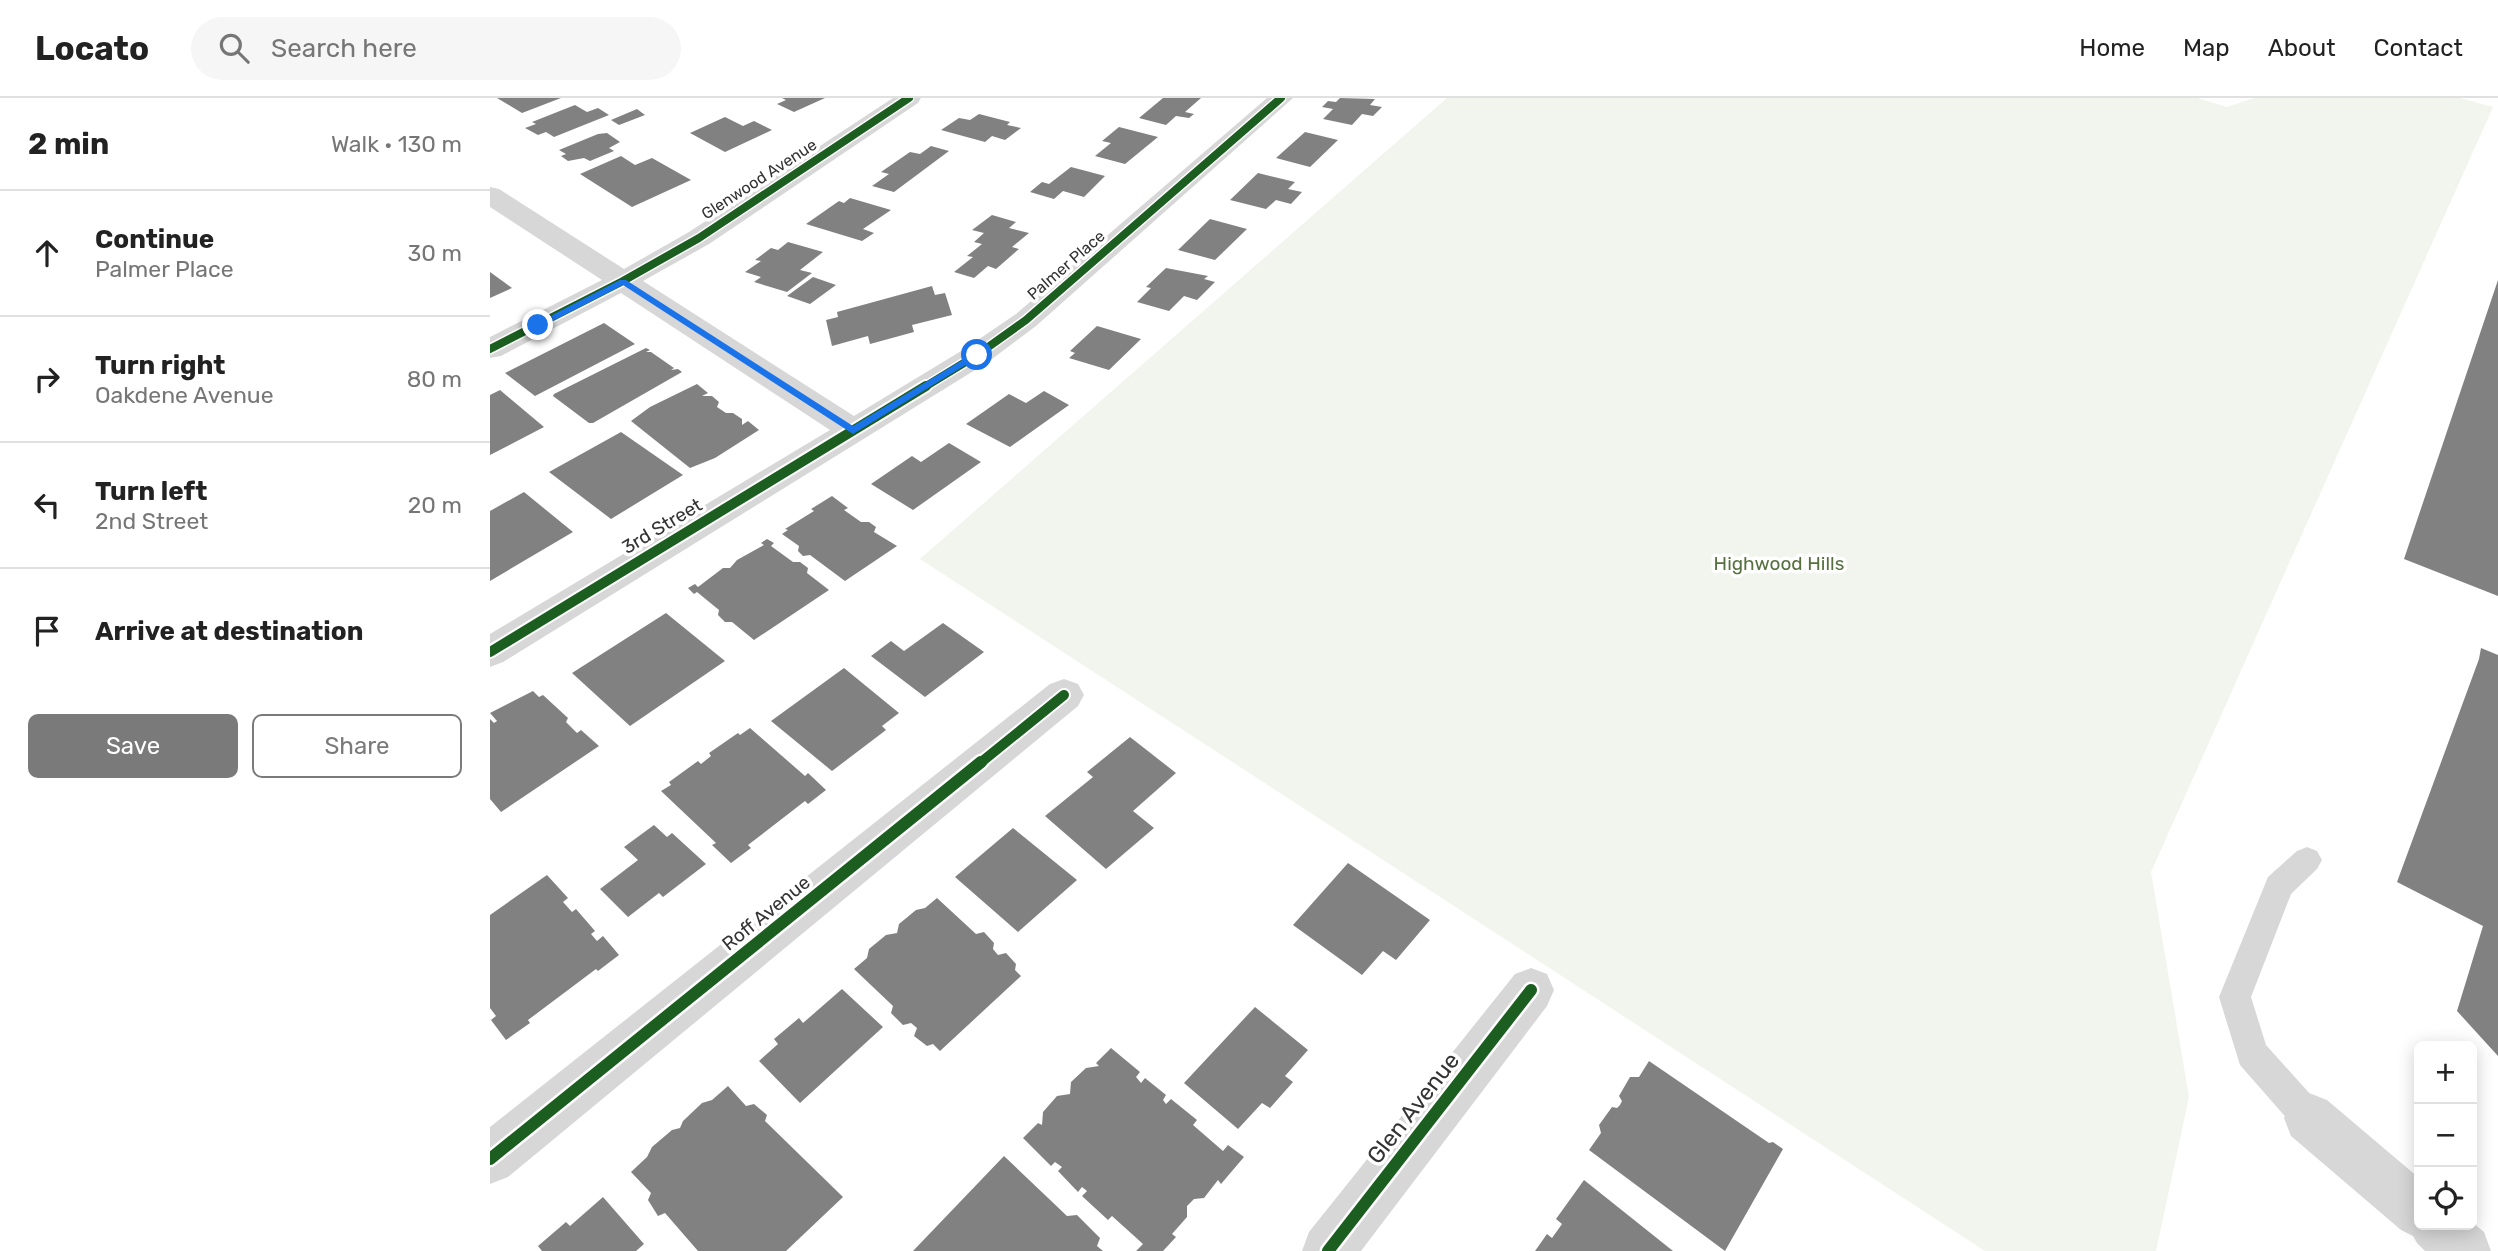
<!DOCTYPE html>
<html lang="en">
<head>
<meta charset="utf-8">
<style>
  :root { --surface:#fff; --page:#f6f6f6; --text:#222; --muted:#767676; --line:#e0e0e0; --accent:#7a7a7a }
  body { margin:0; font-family:Rubik,sans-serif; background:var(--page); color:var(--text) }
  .controls { position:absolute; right:21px; bottom:21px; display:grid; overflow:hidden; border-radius:10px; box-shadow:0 4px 18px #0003 }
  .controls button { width:63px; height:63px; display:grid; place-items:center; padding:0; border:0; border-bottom:2px solid var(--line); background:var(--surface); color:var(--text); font:35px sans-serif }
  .stop { position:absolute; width:21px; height:21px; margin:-16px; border:5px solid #1a73e8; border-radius:50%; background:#fff }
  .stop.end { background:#1a73e8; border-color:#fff; box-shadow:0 2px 7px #0008 }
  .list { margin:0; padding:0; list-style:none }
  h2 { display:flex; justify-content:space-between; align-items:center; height:91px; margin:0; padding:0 28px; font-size:30px }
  h2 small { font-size:23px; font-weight:400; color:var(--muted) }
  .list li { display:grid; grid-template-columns:46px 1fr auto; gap:21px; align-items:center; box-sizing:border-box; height:126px; padding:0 28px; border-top:2px solid var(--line) }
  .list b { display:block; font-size:26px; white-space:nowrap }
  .list p { margin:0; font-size:23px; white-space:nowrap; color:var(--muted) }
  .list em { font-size:23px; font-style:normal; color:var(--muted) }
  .actions { display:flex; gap:14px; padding:21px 28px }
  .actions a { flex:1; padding:16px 0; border:2px solid var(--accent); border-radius:10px; text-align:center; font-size:24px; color:var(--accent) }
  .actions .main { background:var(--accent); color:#fff }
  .icon { flex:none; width:38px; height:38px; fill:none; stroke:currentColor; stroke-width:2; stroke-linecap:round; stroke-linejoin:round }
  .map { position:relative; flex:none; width:2008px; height:1153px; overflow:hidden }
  header { display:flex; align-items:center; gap:42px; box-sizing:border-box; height:98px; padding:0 35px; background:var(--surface); border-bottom:2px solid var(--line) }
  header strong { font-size:33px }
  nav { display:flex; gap:38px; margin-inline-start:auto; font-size:24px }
  .search { width:490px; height:63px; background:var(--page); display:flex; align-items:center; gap:18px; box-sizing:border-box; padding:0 24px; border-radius:38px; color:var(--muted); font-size:26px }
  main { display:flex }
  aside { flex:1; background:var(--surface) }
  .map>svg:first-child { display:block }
  .green { fill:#f1f5ed }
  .building { fill:#818181 }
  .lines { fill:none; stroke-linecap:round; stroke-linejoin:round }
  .service { fill:#d7d7d7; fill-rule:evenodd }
  .minor { fill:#d7d7d7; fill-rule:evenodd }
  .cycleway-far2-casing { stroke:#fff; stroke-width:11 }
  .cycleway-far1-casing { stroke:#fff; stroke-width:14 }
  .cycleway-casing { stroke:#fff; stroke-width:17 }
  .cycleway-far2 { stroke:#1b5e20; stroke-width:8 }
  .cycleway-far1 { stroke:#1b5e20; stroke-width:10 }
  .cycleway { stroke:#1b5e20; stroke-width:12 }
  .route { fill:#1a73e8 }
  .labels { text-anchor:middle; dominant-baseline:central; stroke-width:7; stroke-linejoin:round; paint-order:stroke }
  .far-street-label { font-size:16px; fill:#333; stroke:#fff }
  .street-label { font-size:19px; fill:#333; stroke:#fff }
  .park-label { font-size:19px; fill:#56703f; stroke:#fff }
  .near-street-label { font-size:23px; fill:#333; stroke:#fff }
</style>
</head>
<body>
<header>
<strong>Locato</strong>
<div class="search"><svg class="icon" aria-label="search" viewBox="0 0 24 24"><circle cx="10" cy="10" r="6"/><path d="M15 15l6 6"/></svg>Search here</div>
<nav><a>Home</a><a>Map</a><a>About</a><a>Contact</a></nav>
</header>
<main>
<aside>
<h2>2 min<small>Walk · 130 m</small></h2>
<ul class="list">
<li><svg class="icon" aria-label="ahead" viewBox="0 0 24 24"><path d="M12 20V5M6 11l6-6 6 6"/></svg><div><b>Continue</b><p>Palmer Place</p></div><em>30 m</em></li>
<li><svg class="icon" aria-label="right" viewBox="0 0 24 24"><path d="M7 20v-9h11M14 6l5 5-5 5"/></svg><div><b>Turn right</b><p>Oakdene Avenue</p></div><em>80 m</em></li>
<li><svg class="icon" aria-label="left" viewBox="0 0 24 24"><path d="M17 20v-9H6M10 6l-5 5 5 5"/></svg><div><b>Turn left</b><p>2nd Street</p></div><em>20 m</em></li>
<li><svg class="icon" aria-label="arrive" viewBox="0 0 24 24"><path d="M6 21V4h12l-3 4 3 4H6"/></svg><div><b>Arrive at destination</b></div></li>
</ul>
<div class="actions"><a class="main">Save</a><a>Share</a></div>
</aside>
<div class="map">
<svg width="2008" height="1153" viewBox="0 0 2008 1153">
  <rect width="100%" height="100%" fill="#fff"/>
  <path class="green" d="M957,0H1707L1737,9L1764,0H1970L2003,9L1661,774L1699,999L1666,1153H1495L430,461Z"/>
  <path class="building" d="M7,0H71L32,15Z
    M292,0H335L304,14L287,6L296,2Z
    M673,0H711L695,14L704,16L699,20L686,18L676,27L649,20Z
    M850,0L885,1L880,7L892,9L883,18L872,16L862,27L833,21L843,11L832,9L838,3L846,4Z
    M85,7L97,14L108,10L119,17L64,39L56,34L48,37L35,30L46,26L42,24Z
    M147,11L155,17L129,27L121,22Z
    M489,16L520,24L517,27L531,30L515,42L502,38L495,44L451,32L469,20L480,22Z
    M235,19L253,28L264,23L282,32L235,54L200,35Z
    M629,29L668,39L635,66L605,58L621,45L612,43Z
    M815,34L848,42L820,69L786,60Z
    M117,35L130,44L119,50L124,53L100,63L94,60L78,63L71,58L76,56L69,52L108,36Z
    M441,48L459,53L404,94L382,88L399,76L391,74L420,54L430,56Z
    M131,58L145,67L162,60L201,82L142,109L90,76Z
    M581,69L615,78L594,99L573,93L564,101L540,94L552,84L559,86Z
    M768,75L805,84L798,91L812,94L801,106L786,102L776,111L740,102Z
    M360,100L401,112L373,131L384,135L372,143L316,126L349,103L354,105Z
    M502,117L526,124L519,130L539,135L522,149L529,151L506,171L498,168L484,180L464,174L483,159L477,158L492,146L484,144L494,135L482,132Z
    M720,121L757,131L725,162L688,152Z
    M298,144L333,154L310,172L322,175L297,194L264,184L271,179L255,174L271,163L265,162L281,150L288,152Z
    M676,170L718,178L714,181L725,184L707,202L694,198L679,213L647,204L661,190L656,189Z
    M0,174L22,190L0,200Z
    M323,179L346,187L320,206L297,198Z
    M2008,182V498L1914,461Z
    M442,188L445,197L455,195L462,217L422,227L424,234L380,246L378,238L342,248L336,222L348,219L347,214Z
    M114,225L145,246L45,298L15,275Z
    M607,228L651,241L619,272L579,260L585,255L580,253Z
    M156,250L160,252L156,254H161L184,270L181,272L188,271L192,274L103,325H99L63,298L64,296Z
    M207,286L218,295L212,298H222L229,304L227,309L236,315H243L252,321V327L258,323L269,332L225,360L200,370L141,323L160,309Z
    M10,292L54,329L0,357V297Z
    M554,293L579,307L520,349L476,326L519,296L536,305Z
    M131,334L193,377L121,421L59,374Z
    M459,345L491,364L423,412L381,386L422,358L431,364Z
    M34,394L83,434L0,483V413Z
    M342,398L358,410L354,412L371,424H379L386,429L384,434L407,448L355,483L320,457L313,458L308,453L309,448L292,436L298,432L295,431L324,413L321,411Z
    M277,441L284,445L281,448L303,464H310L318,470L317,475L339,492L264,542L242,524H235L228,517L229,512L207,494L204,496L198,490L205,486L208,489L233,470H240L247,462L274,447L271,445Z
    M176,515L235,563L140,628L82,575Z
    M453,525L494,554L435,599L381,558L401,543L414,553Z
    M1991,550L2008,557V958L1967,913L1993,828L1907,784L1989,561Z
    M354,570L409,615L392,628L396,632L342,673L281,623Z
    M43,593L49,599L53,597L78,620L76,624L87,635L91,632L109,648L11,714L0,701V621L4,625L7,623L0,615Z
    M260,630L315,678L318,675L336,692L318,706L315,703L258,747L261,750L241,765L222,747L226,745L171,693L181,687L179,684L208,663L211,666L221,658L219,655L248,635L250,637Z
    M640,639L686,675L643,713L664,730L616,771L555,718L603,679L597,674Z
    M164,727L177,739L182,735L216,766L173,799L169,795L138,819L110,791L148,762L134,749Z
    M523,730L587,782L528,834L465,779Z
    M858,765L940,822L906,862L893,853L872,877L803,827Z
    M57,777L78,800L73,804L82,814L86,811L105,833L101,836L107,843L113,838L129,857L108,873L106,871L38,922L40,925L16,942L1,922L6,918L0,910V817Z
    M447,800L486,836L494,834L504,845L503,851L508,857L516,855L526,866L525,872L531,878L450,953L443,946L437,948L424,938L427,930L421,925L413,927L401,915L403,908L364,871L377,860L379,851L396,837L407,835L409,826L426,812L435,810Z
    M352,891L393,929L310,1005L269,963L288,946L284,941L309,920L313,925Z
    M765,909L818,952L795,978L803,984L780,1010L772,1005L748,1031L694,985Z
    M621,950L650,974L646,979L651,985L655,980L676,997L673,1002L676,1006L681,1001L707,1022L703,1027L733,1053L738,1047L754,1059L731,1086L728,1082L714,1100L704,1101L697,1108V1119L682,1136L686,1139L673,1153H646L653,1146L622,1118L618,1122L592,1098L597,1093L592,1089L588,1094L568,1073L572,1069L565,1064L561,1068L533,1040L548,1025L552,1027L553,1014L567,998L580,996L581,984L596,970L609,968L606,965Z
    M1159,963L1279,1045L1283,1044L1293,1051L1235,1153L1099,1052L1111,1035L1109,1027L1122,1009L1127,1010L1130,1007L1132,1003L1129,998L1140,979H1149Z
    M238,988L256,1008L264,1006L277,1017L275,1023L353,1099L296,1153H208L175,1115L168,1118L158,1102L161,1095L141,1074L157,1059L162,1049L182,1032L190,1030L193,1023L212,1005L222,1002Z
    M514,1058L577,1118L587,1117L610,1140L607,1148L613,1153H423Z
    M1094,1082L1183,1153H1045L1057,1136L1062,1140L1072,1126L1066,1121Z
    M113,1099L154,1146L146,1153H52L48,1148L76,1124L80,1128Z"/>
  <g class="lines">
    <path class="service" d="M1817,749L1827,753L1832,762L1827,771L1801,796L1761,899L1776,947L1831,1008L1836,1020L1831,1032L1819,1037L1807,1032L1750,967L1729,899L1778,779L1807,753Z"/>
    <path class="minor" d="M403,0H431L428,5L219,146L153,183L364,318L476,250L526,216L777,0H803L546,228L498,264L13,564L0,569V536L340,332L131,195L11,258L0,260V239L112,182L0,109V89L9,91L134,171L199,134Z
      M574,581L588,586L594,597L588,608L18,1079L0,1086V1029L560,586Z
      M1041,870L1057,876L1064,892L1057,908L871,1153H812L819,1134L1025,876Z
      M1819,995L1837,1002L1929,1080V1127H1982V1124L1994,1134L2001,1153H1935L1927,1145L1923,1138L1911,1132L1801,1038L1794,1020L1801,1002Z"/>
    <g class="cycleway-far2-casing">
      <path id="cycleway-far2" d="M0,251L133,183L209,140L419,0
        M433,290L487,257L536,222L791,0"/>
    </g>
    <g class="cycleway-far1-casing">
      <path id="cycleway-far1" d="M0,554L436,288
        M489,666L574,597"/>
    </g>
    <g class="cycleway-casing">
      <path id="cycleway" d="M0,1061L491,664
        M838,1153L1041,892"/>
    </g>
    <use href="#cycleway-far2" class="cycleway-far2"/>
    <use href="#cycleway-far1" class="cycleway-far1"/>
    <use href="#cycleway" class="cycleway"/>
  </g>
  <path class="route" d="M130,182H136L363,328L484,255L492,257L363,336L133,187L51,229L43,227Z"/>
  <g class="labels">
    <g class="far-street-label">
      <text transform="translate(269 81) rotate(-33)">Glenwood Avenue</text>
      <text transform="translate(576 167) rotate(-41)">Palmer Place</text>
    </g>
    <g class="street-label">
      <text transform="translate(172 428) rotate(-31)">3rd Street</text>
      <text transform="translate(276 815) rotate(-39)">Roff Avenue</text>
    </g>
    <g class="park-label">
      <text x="1289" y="465">Highwood Hills</text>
    </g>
    <g class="near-street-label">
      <text transform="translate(923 1010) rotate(-52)">Glen Avenue</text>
    </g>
  </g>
</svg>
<div class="controls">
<button>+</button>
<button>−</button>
<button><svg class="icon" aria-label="locate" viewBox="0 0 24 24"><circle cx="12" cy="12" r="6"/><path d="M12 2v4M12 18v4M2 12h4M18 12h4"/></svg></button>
</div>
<div class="stop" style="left:487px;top:257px"></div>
<div class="stop end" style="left:48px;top:227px"></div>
</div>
</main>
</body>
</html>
